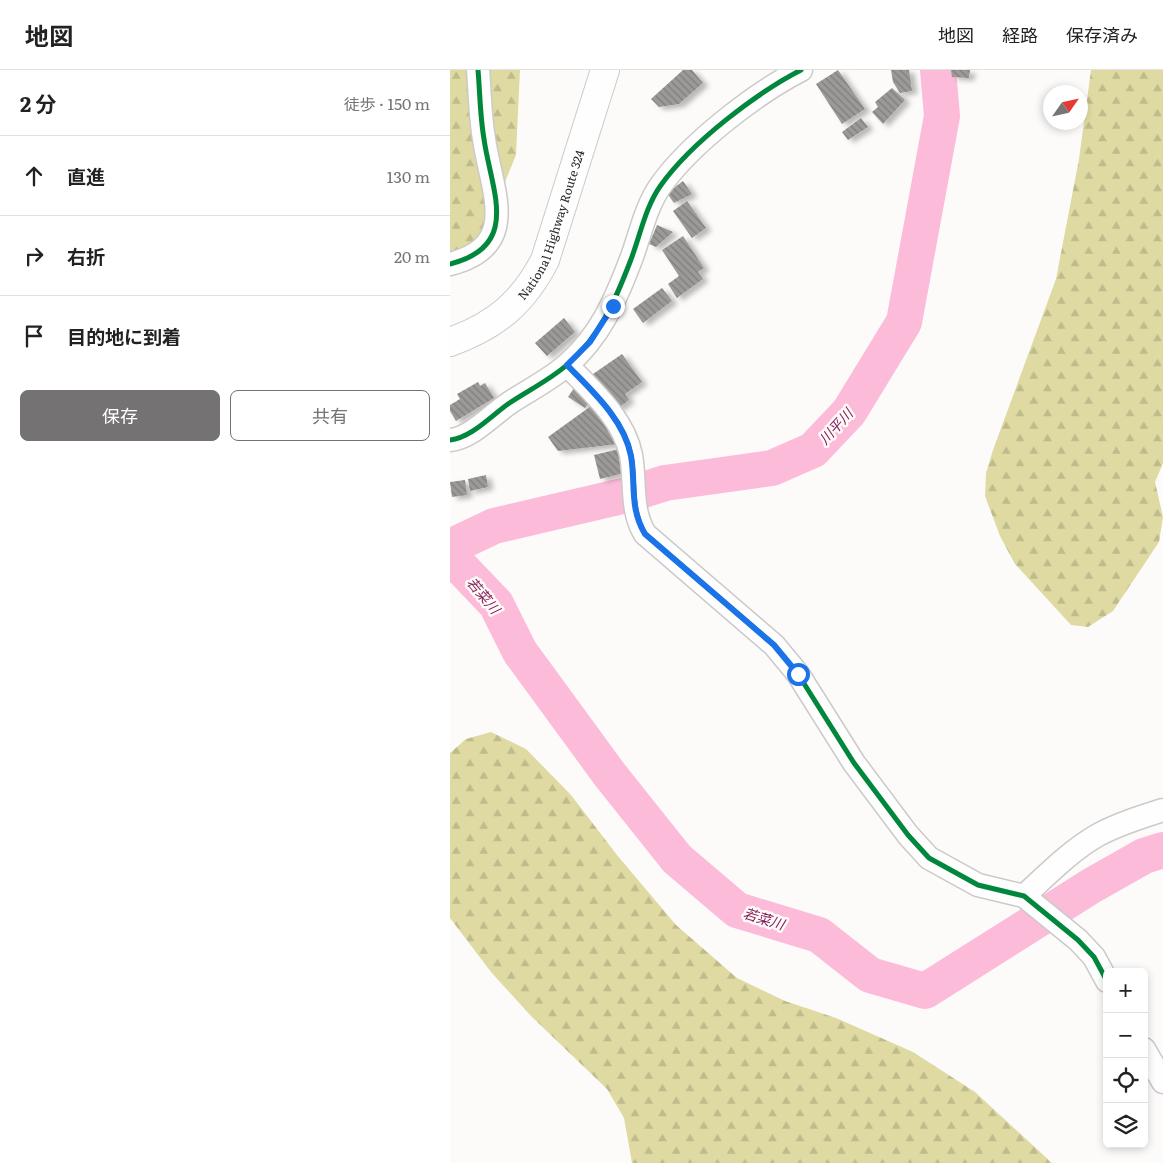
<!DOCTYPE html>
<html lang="ja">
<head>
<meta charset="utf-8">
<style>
  :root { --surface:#fff; --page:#f6f6f6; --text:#222; --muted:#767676; --line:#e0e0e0; --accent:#747272 }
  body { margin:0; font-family:Literata,"Noto Sans JP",serif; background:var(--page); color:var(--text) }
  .controls { position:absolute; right:15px; bottom:15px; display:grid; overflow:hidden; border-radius:8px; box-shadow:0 2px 8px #0003 }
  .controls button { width:45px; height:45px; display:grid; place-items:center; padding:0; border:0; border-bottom:1px solid var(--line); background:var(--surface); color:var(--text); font:25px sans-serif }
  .compass { position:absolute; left:593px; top:15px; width:45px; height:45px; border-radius:50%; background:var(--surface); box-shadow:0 2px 8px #0003; rotate:56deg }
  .stop { position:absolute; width:15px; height:15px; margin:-11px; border:4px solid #1a73e8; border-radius:50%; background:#fff }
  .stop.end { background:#1a73e8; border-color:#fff; box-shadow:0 1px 5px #0008 }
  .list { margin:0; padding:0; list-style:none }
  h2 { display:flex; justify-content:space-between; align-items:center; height:65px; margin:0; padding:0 20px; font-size:21px }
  h2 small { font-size:16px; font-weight:400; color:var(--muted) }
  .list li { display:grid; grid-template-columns:32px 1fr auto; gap:15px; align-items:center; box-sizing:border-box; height:80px; padding:0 20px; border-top:1px solid var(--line) }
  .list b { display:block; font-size:19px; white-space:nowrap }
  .list em { font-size:16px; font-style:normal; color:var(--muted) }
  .actions { display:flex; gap:10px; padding:15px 20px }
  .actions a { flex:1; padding:11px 0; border:1px solid var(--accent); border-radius:8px; text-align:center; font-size:18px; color:var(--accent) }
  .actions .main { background:var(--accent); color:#fff }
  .icon { flex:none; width:28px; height:28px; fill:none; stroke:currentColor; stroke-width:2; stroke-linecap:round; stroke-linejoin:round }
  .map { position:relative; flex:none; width:713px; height:1093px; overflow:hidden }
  header { display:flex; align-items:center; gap:30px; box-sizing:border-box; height:70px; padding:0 25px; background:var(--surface); border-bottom:1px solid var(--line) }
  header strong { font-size:24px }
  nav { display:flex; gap:28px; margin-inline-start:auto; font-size:18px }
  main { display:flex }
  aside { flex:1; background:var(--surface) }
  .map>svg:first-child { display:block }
  .forest { fill:url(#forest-firs) }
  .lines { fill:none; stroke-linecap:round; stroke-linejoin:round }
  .river { stroke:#fdbbda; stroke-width:36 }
  .building { fill:url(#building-back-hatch); filter:url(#shadow) }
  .street-casing { stroke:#cbcac8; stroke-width:25 }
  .highway-casing { stroke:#cbcac8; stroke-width:30 }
  .street { stroke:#fffefe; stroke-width:22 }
  .highway { stroke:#fffefe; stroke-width:28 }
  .cycleway-casing { stroke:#fefbf9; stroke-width:8 }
  .cycleway { stroke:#00873e; stroke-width:5 }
  .route { stroke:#1a73e8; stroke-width:6 }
  .labels { text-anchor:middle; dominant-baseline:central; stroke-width:5; stroke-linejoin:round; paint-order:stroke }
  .street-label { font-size:12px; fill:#2a2929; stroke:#fefbf9 }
  .water-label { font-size:14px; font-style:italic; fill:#851a5a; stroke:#fefbf9 }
</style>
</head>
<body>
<header>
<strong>地図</strong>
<nav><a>地図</a><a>経路</a><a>保存済み</a></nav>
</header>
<main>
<aside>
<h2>2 分<small>徒歩 · 150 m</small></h2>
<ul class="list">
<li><svg class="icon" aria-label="ahead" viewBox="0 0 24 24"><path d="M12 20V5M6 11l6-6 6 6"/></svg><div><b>直進</b></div><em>130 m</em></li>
<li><svg class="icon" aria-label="right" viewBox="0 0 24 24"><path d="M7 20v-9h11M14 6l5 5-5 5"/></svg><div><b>右折</b></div><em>20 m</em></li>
<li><svg class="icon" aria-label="arrive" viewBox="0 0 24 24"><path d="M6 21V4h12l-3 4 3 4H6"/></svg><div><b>目的地に到着</b></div></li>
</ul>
<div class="actions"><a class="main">保存</a><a>共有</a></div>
</aside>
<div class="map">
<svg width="713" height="1093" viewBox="0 0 713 1093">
  <defs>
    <pattern id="forest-firs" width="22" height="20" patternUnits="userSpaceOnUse" patternTransform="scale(1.25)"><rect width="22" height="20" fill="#dedaa2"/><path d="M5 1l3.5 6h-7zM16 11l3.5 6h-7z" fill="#bfbb8c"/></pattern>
    <pattern id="building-back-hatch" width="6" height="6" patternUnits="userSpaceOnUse" patternTransform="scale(1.25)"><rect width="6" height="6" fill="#9b9a99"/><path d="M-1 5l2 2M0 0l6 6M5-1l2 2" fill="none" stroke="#7f7e7d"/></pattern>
    <filter id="shadow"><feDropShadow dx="5.5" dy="3" stdDeviation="2.5" flood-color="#0004"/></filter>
  </defs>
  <rect width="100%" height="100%" fill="#fdfbfa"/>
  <path class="forest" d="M0,0H70L66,85L34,164L0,198Z
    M641,0H713V393L705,412L713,447L709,472L663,541L638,557L621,555L565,494L550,466L535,426L536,403L543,380L606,209L629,89Z
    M41,662L76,679L121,725L167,785L226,855L287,908L335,931L386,948L463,982L525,1022L602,1093H182L174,1048L157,1019L81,946L41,902L0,848V683L16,669Z"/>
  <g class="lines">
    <path class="river" d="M0,477L44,456L181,424L215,413L322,398L363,380L399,342L454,252L492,46L488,0
      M0,486L46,534L70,582L160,705L227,789L287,840L369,865L420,905L475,921L641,816L694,786L713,780"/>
  </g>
  <path class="building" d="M233,0H242L253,13L229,34L209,37L201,29Z
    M388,0L415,39L392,54L366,14Z
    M441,0H459L462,21L450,23L443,12Z
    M501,0H520L519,8L502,7Z
    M442,18L455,30L433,54L422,42L428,37L425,32Z
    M411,48L418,57L398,70L392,62Z
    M233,111L242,124L224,133L217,123Z
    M237,131L256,158L242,168L223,141Z
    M207,155L223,162L206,177L199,174Z
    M233,166L254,198L248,202L253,209L227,228L218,214L229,206L212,180Z
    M212,218L222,231L193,253L183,239Z
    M114,248L125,262L97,286L85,273Z
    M172,284L192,312L175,324L179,330L167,339L143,304Z
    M28,312L30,316L35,313L44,328L6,351L0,341V335L10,329L7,324Z
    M124,318L141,329L135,338L118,327Z
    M141,336L168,374L108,381L98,367Z
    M169,379L174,403L150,409L144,385Z
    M36,405L38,417L20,421L18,409Z
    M15,410L17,425L2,427L0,412Z"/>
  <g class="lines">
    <g class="street-casing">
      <path id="street" d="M0,194C72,176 41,120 34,69C30,46 30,23 28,0
        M117,295C141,320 174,349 181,385C186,413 180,439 195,464L324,575L348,604L404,693L458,765L479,788L528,815L574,826L628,870L644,887L657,911
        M0,370C21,368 41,346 58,334C77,321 100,310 118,294C150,266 165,231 180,192C190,167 195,137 211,115C241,73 306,23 351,0
        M574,826C597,805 620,781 648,765C668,754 691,747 713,740
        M694,979L713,1012"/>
    </g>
    <g class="highway-casing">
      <g id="highway">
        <path id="s1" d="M0,272C45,256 73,233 95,190L155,0"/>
      </g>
    </g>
    <use href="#street" class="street"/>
    <use href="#highway" class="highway"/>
    <g class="cycleway-casing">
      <path id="cycleway" d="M0,194C72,176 41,120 34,69C30,46 30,23 28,0
        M117,295C141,320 174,349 181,385C186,413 180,439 195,464L324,575L348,604L404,693L458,765L479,788L528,815L574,826L628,870L644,887L657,911
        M0,370C21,368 41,346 58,334C77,321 100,310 118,294C150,266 165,231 180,192C190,167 195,137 211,115C241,73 306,23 351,0"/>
    </g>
    <use href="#cycleway" class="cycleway"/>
  </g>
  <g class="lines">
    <path class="route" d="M163,236L140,272L117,295C141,320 174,349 181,386C186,414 179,437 195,464L324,575L348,604"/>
  </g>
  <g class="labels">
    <g class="street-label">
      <text stroke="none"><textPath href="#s1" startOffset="164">National Highway Route 324</textPath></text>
    </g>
    <g class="water-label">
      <text transform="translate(385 356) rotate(-48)">川平川</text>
      <text transform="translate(34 525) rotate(50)">若菜川</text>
      <text transform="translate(314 848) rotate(17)">若菜川</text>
    </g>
  </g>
</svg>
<div class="controls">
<button>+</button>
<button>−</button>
<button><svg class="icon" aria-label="locate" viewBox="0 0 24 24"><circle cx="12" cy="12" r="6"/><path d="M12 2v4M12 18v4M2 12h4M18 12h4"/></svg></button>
<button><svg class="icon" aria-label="layers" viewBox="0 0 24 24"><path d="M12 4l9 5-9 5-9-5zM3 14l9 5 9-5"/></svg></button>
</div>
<svg class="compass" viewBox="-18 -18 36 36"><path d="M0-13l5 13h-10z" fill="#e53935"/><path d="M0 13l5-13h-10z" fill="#767676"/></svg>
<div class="stop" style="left:348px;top:604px"></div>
<div class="stop end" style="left:163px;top:236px"></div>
</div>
</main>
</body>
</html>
